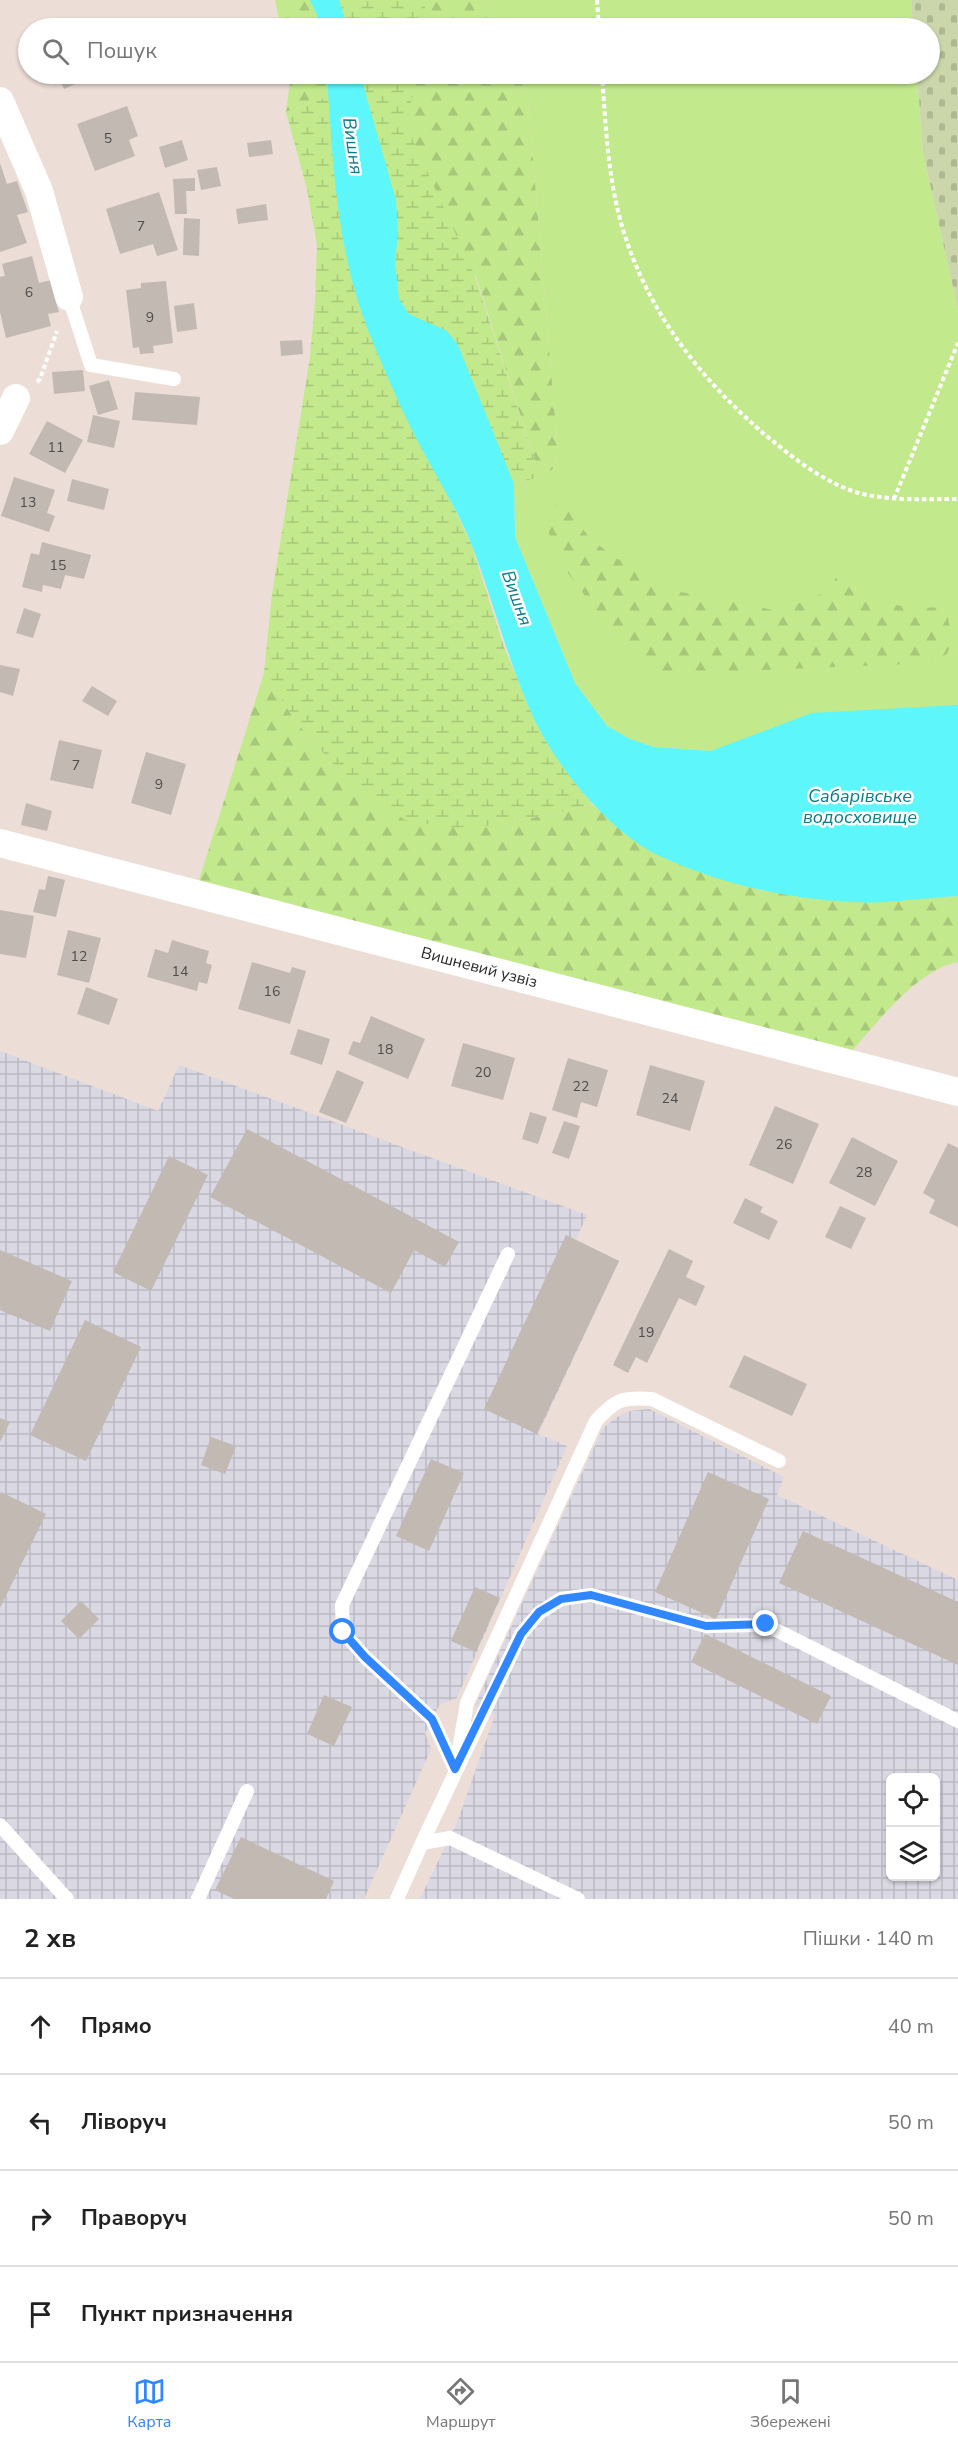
<!DOCTYPE html>
<html lang="uk">
<head>
<meta charset="utf-8">
<style>
  :root { --surface:#fff; --page:#f2f2f2; --text:#222; --muted:#767676; --line:#e0e0e0; --accent:#3087ff }
  body { margin:0; font-family:"Nunito Sans",sans-serif; background:var(--page); color:var(--text) }
  .controls { position:absolute; right:18px; bottom:18px; display:grid; overflow:hidden; border-radius:9px; box-shadow:0 2px 4px #0004 }
  .controls button { width:54px; height:54px; display:grid; place-items:center; padding:0; border:0; border-bottom:2px solid var(--line); background:var(--surface); color:var(--text); font:30px sans-serif }
  .stop { position:absolute; width:18px; height:18px; margin:-14px; border:4px solid #3087ff; border-radius:50%; background:#fff }
  .stop.end { background:#3087ff; border-color:#fff; box-shadow:0 2px 6px #0008 }
  .list { margin:0; padding:0; list-style:none }
  h2 { display:flex; justify-content:space-between; align-items:center; height:78px; margin:0; padding:0 24px; font-size:26px }
  h2 small { font-size:20px; font-weight:400; color:var(--muted) }
  .list li { display:grid; grid-template-columns:39px 1fr auto; gap:18px; align-items:center; box-sizing:border-box; height:96px; padding:0 24px; border-top:2px solid var(--line) }
  .list b { display:block; font-size:22px; white-space:nowrap }
  .list em { font-size:20px; font-style:normal; color:var(--muted) }
  .icon { flex:none; width:33px; height:33px; fill:none; stroke:currentColor; stroke-width:2; stroke-linecap:round; stroke-linejoin:round }
  .map { position:relative; flex:none; width:958px; height:1899px; overflow:hidden }
  .search { position:absolute; background:var(--surface); box-shadow:0 2px 4px #0004; left:18px; right:18px; top:18px; height:66px; display:flex; align-items:center; gap:15px; box-sizing:border-box; padding:0 21px; border-radius:33px; color:var(--muted); font-size:22px }
  .sheet { height:462px; background:var(--surface) }
  nav { display:flex; justify-content:space-around; align-items:center; box-sizing:border-box; height:84px; border-top:2px solid var(--line); background:var(--surface); font-size:16px; color:var(--muted) }
  nav a { display:grid; justify-items:center; gap:3px }
  nav .on { color:var(--accent) }
  .map>svg:first-child { display:block }
  .industrial { fill:url(#industrial-grid); fill-rule:evenodd }
  .green { fill:#c2e98c }
  .forest { fill:url(#forest-firs) }
  .wetland { fill:url(#wetland-marsh) }
  .cemetery { fill:url(#cemetery-stones) }
  .water { fill:#5cf6fb }
  .building { fill:#c2b9b3 }
  .lines { fill:none; stroke-linecap:round; stroke-linejoin:round }
  .path { stroke:#fff; stroke-width:4; stroke-dasharray:4.5 3; stroke-linecap:butt }
  .lane { stroke:#fff; stroke-width:14 }
  .street { stroke:#fff; stroke-width:28 }
  .route { stroke:#3087ff; stroke-width:8 }
  .labels { text-anchor:middle; dominant-baseline:central; stroke-width:5; stroke-linejoin:round; paint-order:stroke }
  .number-label { font-size:14px; fill:#4e4c4a }
  .street-label { font-size:16px; fill:#272727; stroke:#fff }
  .water-label { font-size:18px; font-style:italic; fill:#037d8c; stroke:#fff }
</style>
</head>
<body>
<div class="map">
<svg width="958" height="1899" viewBox="0 0 958 1899">
  <defs>
    <pattern id="industrial-grid" width="8" height="8" patternUnits="userSpaceOnUse" patternTransform="scale(1.5)"><rect width="8" height="8" fill="#d9d8e3"/><path d="M0 4h8M4 0v8" fill="none" stroke="#bab9c3"/></pattern>
    <pattern id="forest-firs" width="22" height="20" patternUnits="userSpaceOnUse" patternTransform="scale(1.5)"><rect width="22" height="20" fill="#c2e98c"/><path d="M5 1l3.5 6h-7zM16 11l3.5 6h-7z" fill="#a7c879"/></pattern>
    <pattern id="wetland-marsh" width="20" height="14" patternUnits="userSpaceOnUse" patternTransform="scale(1.5)"><rect width="20" height="14" fill="#c2e98c"/><path d="M1 5h8M5 5V1M11 12h8M15 12V8" fill="none" stroke="#a7c879"/></pattern>
    <pattern id="cemetery-stones" width="16" height="16" patternUnits="userSpaceOnUse" patternTransform="scale(1.5)"><rect width="16" height="16" fill="#cbd7ab"/><path d="M2 7V4a2 2 0 0 1 4 0v3zM10 15v-3a2 2 0 0 1 4 0v3z" fill="#aeb993"/></pattern>
  </defs>
  <rect width="100%" height="100%" fill="#ecddd6"/>
  <path class="industrial" d="M0,1051L158,1111L179,1065L587,1215L576,1240L619,1261L538,1434L567,1446L457,1698L440,1704L425,1733L431,1749L364,1899H0Z
    M649,1409L784,1477L777,1495L958,1580V1899H420L458,1820L495,1715L475,1705L603,1428L617,1417L630,1411ZM890,1778H936V1876H890Z"/>
  <path class="green" d="M488,0H911L913,28H499Z
    M518,74H917L923,153L958,309V752L711,751L654,747L630,739L607,726L575,683L515,537L514,484L540,477L553,469L558,453L528,100Z"/>
  <path class="forest" d="M275,0H488L499,28H281Z
    M291,74H518L528,100L558,453L553,469L540,477L476,276L321,99L286,112Z
    M556,505L568,508L588,536L612,556L681,592L773,610L800,603L828,591L842,567C873,607 899,609 946,607L952,641L947,654L930,663L666,674L648,668L631,657L552,552L547,519L550,508Z
    M264,673L297,723L341,773L499,825L593,805L624,831L759,890L854,902L958,896V962C915,970 873,1028 844,1060L195,893Z"/>
  <path class="wetland" d="M339,0H425V28H348Z
    M360,74H419L405,123L475,276L540,477L514,484L491,464L446,491L471,543L504,647L536,723L561,763L593,805L499,825L451,828L405,820L369,798L341,773L297,723L264,673L272,594L310,357L315,301L317,245L307,189L286,112L321,99L367,97Z"/>
  <path class="cemetery" d="M911,0H958V309L923,153L917,74H930V28H913Z"/>
  <path class="water" d="M310,0H339L348,28H320L318,17Z
    M327,74H360L396,200L398,234L395,262L399,299L409,314L447,331L458,345L514,484L515,537L575,683L607,726L630,739L654,747L711,751L812,713L958,705V896C923,898 886,904 852,902C788,899 721,884 662,857C612,835 559,770 535,721C508,663 494,602 471,543C458,511 440,483 424,453C404,416 386,374 370,335C336,250 333,163 327,74Z"/>
  <path class="building" d="M57,74H98L64,89Z
    M127,106L138,136L129,140L135,156L95,171L77,124Z
    M182,140L188,160L165,168L159,147Z
    M271,140L273,154L249,157L247,143Z
    M0,163L7,184L17,181L28,212L17,215L27,243L0,252Z
    M217,167L221,186L201,190L197,170Z
    M195,178V191H186L187,214H175L173,179Z
    M159,192L178,250L157,256L153,244L120,254L106,209Z
    M266,204L268,220L238,224L236,209Z
    M184,218L200,219L199,256L183,255Z
    M32,256L39,283L56,279L61,301L56,302L59,312L48,314L51,326L6,338L0,312V277L5,276L2,264Z
    M166,281L173,343L153,346L154,353L140,354L139,347L133,348L126,290L141,288V283Z
    M194,303L197,329L177,332L174,306Z
    M302,340L303,354L281,356L280,341Z
    M83,370L85,391L54,394L52,372Z
    M109,380L118,409L98,415L89,386Z
    M135,392L200,397L197,425L132,420Z
    M93,415L120,421L114,448L87,442Z
    M47,421L83,440L65,473L29,454Z
    M14,477L55,490L47,513L55,516L49,532L1,516Z
    M72,479L109,489L104,510L67,501Z
    M42,542L91,555L84,579L65,575L61,589L43,585L42,592L22,587L31,553L39,555Z
    M24,608L41,614L33,638L16,633Z
    M0,665L20,669L13,696L0,692Z
    M92,686L117,701L108,716L82,701Z
    M59,740L102,750L93,789L50,780Z
    M146,752L186,764L171,815L131,803Z
    M26,803L52,811L47,831L21,825Z
    M48,876L65,880L56,917L33,912L39,889L45,890Z
    M0,910L34,916L26,958L0,954Z
    M68,930L101,938L89,983L57,975Z
    M172,940L209,951L206,963L212,965L207,984L199,982L197,991L147,977L155,949L168,953Z
    M252,962L290,973L292,967L306,971L290,1024L238,1009Z
    M86,987L118,999L109,1025L77,1014Z
    M371,1016L425,1039L408,1079L348,1054L353,1041L360,1043Z
    M298,1029L330,1039L322,1065L290,1054Z
    M463,1043L515,1058L503,1100L451,1086Z
    M568,1058L608,1070L597,1107L581,1102L577,1118L552,1110Z
    M650,1065L705,1081L690,1131L636,1115Z
    M337,1070L364,1082L346,1123L319,1112Z
    M775,1106L819,1124L793,1184L749,1165Z
    M530,1112L547,1117L538,1144L522,1139Z
    M564,1121L580,1126L569,1159L552,1153Z
    M247,1129L459,1242L445,1267L414,1250L391,1293L210,1197Z
    M852,1137L898,1161L875,1206L829,1183Z
    M948,1143L958,1148V1227L929,1213L935,1200L923,1193Z
    M169,1156L208,1175L151,1291L113,1272Z
    M745,1198L763,1207L760,1212L778,1221L769,1240L733,1223Z
    M840,1206L866,1218L851,1249L825,1237Z
    M566,1235L619,1261L537,1434L484,1409Z
    M669,1249L693,1261L686,1277L705,1286L696,1306L679,1298L647,1363L636,1357L628,1373L613,1365Z
    M0,1250L72,1281L50,1331L0,1310Z
    M85,1320L141,1347L86,1461L30,1435Z
    M744,1355L807,1384L792,1416L729,1387Z
    M0,1418L10,1422L0,1442Z
    M211,1437L236,1446L225,1474L201,1465Z
    M431,1459L464,1473L429,1551L396,1536Z
    M708,1472L769,1499L716,1619L655,1592Z
    M1,1492L46,1514L0,1608V1495Z
    M803,1531L958,1602V1665L779,1583Z
    M475,1587L500,1598L476,1652L451,1641Z
    M81,1601L99,1619L79,1639L61,1621Z
    M705,1634L831,1696L817,1724L691,1662Z
    M324,1695L352,1707L334,1746L307,1734Z
    M241,1837L334,1881L326,1899H234L215,1890Z"/>
  <g class="lines">
    <path class="path" d="M597,0L599,28
      M602,74C606,129 608,186 626,239C652,317 702,380 763,433C792,457 826,485 863,494C894,501 926,499 958,499
      M37,382L40,379L57,331
      M894,499L958,343"/>
    <path class="lane" d="M69,297L91,365L174,379
      M458,1755L467,1703L596,1421C616,1399 622,1397 652,1399L779,1461
      M455,1769L432,1719L365,1657L343,1632L342,1605L508,1254
      M0,1825L67,1899
      M422,1843L521,1634L539,1613L561,1599L591,1595L706,1626L766,1625L958,1721
      M198,1899L247,1791
      M397,1899L422,1843L450,1838L578,1899"/>
    <g class="street">
      <path d="M0,101L39,191L69,297"/>
      <path d="M0,431L16,398"/>
      <path id="s1" d="M0,843L958,1092"/>
    </g>
  </g>
  <g class="lines">
    <path class="route" d="M343,1632L365,1657L432,1719L455,1769L521,1634L539,1612L561,1599L591,1595L706,1626L766,1624"/>
  </g>
  <g class="labels">
    <g class="number-label">
      <text x="108" y="138">5</text>
      <text x="141" y="226">7</text>
      <text x="29" y="292">6</text>
      <text x="150" y="317">9</text>
      <text x="56" y="447">11</text>
      <text x="28" y="502">13</text>
      <text x="58" y="565">15</text>
      <text x="76" y="765">7</text>
      <text x="159" y="784">9</text>
      <text x="79" y="956">12</text>
      <text x="180" y="971">14</text>
      <text x="272" y="991">16</text>
      <text x="385" y="1049">18</text>
      <text x="483" y="1072">20</text>
      <text x="581" y="1086">22</text>
      <text x="670" y="1098">24</text>
      <text x="784" y="1144">26</text>
      <text x="864" y="1172">28</text>
      <text x="646" y="1332">19</text>
    </g>
    <g class="street-label">
      <text stroke="none"><textPath href="#s1" startOffset="495">Вишневий узвіз</textPath></text>
    </g>
    <g class="water-label">
      <text transform="translate(353 146) rotate(82)">Вишня</text>
      <text transform="translate(517 598) rotate(70)">Вишня</text>
      <text x="860" y="796">Сабарівське<tspan x="860" dy="21">водосховище</tspan></text>
    </g>
  </g>
</svg>
<div class="controls">
<button><svg class="icon" aria-label="locate" viewBox="0 0 24 24"><circle cx="12" cy="12" r="6"/><path d="M12 2v4M12 18v4M2 12h4M18 12h4"/></svg></button>
<button><svg class="icon" aria-label="layers" viewBox="0 0 24 24"><path d="M12 4l9 5-9 5-9-5zM3 14l9 5 9-5"/></svg></button>
</div>
<div class="stop" style="left:343px;top:1632px"></div>
<div class="stop end" style="left:766px;top:1624px"></div>
<div class="search"><svg class="icon" aria-label="search" viewBox="0 0 24 24"><circle cx="10" cy="10" r="6"/><path d="M15 15l6 6"/></svg>Пошук</div>
</div>
<section class="sheet">
<h2>2 хв<small>Пішки · 140 m</small></h2>
<ul class="list">
<li><svg class="icon" aria-label="ahead" viewBox="0 0 24 24"><path d="M12 20V5M6 11l6-6 6 6"/></svg><div><b>Прямо</b></div><em>40 m</em></li>
<li><svg class="icon" aria-label="left" viewBox="0 0 24 24"><path d="M17 20v-9H6M10 6l-5 5 5 5"/></svg><div><b>Ліворуч</b></div><em>50 m</em></li>
<li><svg class="icon" aria-label="right" viewBox="0 0 24 24"><path d="M7 20v-9h11M14 6l5 5-5 5"/></svg><div><b>Праворуч</b></div><em>50 m</em></li>
<li><svg class="icon" aria-label="arrive" viewBox="0 0 24 24"><path d="M6 21V4h12l-3 4 3 4H6"/></svg><div><b>Пункт призначення</b></div></li>
</ul>
</section>
<nav>
<a class="on"><svg class="icon" aria-label="map" viewBox="0 0 24 24"><path d="M3 6l6-2 6 2 6-2v14l-6 2-6-2-6 2zM9 4v14M15 6v14"/></svg>Карта</a>
<a><svg class="icon" aria-label="directions" viewBox="0 0 24 24"><path d="M12 3l9 9-9 9-9-9zM9 14v-3h6M13 9l2 2-2 2"/></svg>Маршрут</a>
<a><svg class="icon" aria-label="saved" viewBox="0 0 24 24"><path d="M7 4h10v16l-5-4-5 4z"/></svg>Збережені</a>
</nav>
</body>
</html>
